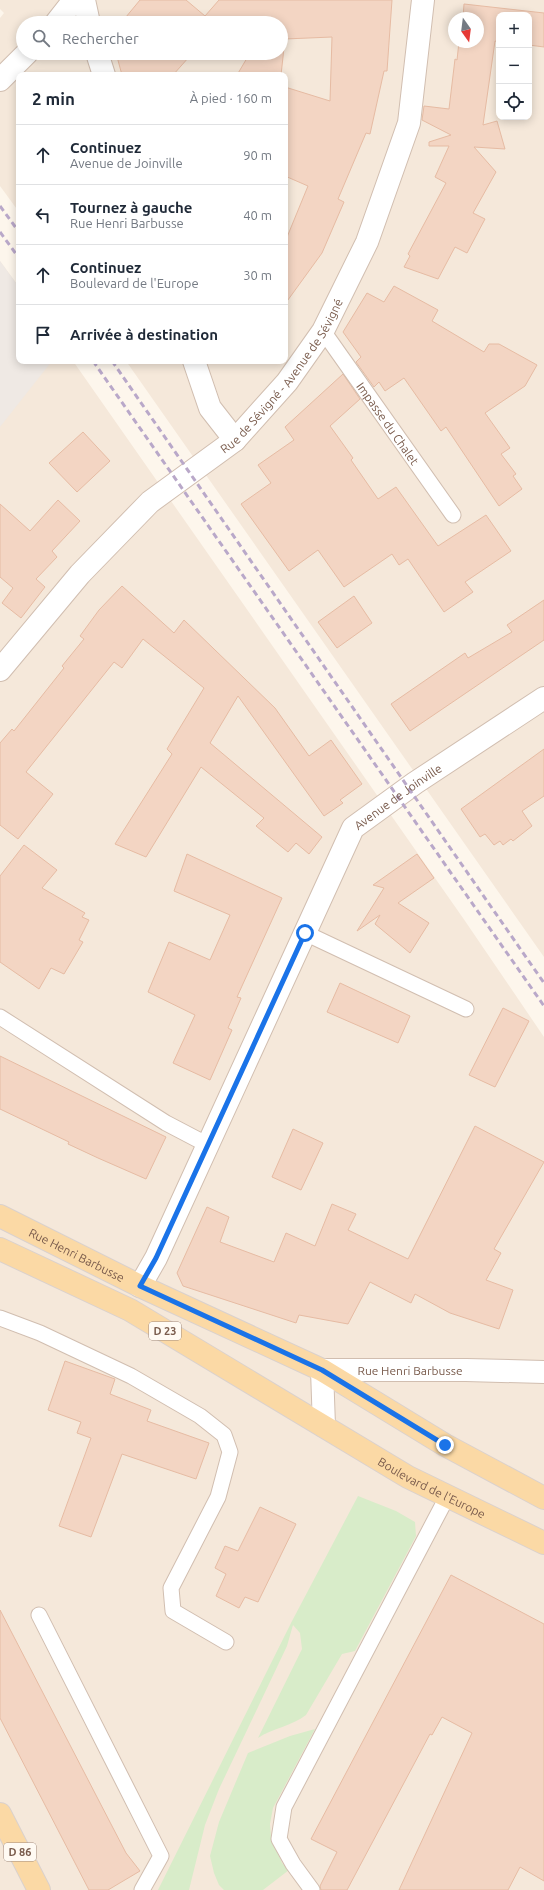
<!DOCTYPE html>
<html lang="fr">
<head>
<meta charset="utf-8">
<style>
  :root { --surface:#fff; --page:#f6f6f7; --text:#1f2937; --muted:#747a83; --line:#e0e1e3 }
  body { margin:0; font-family:Ubuntu,sans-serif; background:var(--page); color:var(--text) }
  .controls { position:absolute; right:12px; top:12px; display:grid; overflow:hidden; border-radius:8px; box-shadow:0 2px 10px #0003 }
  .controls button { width:36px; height:36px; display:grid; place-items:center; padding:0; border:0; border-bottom:1px solid var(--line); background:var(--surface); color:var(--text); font:20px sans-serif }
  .compass { position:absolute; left:448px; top:12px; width:36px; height:36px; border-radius:50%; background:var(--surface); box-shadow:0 2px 10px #0003; rotate:166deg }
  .stop { position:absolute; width:12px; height:12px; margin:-9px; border:3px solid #1a73e8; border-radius:50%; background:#fff }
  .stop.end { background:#1a73e8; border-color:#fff; box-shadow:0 1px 4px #0008 }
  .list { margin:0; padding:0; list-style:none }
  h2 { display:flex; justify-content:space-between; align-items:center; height:52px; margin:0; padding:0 16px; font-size:17px }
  h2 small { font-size:13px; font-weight:400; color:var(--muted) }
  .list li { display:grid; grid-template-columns:26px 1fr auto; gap:12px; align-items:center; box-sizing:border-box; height:60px; padding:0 16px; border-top:1px solid var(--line) }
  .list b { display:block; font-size:15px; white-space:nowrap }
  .list p { margin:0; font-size:13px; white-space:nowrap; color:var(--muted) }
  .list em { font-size:13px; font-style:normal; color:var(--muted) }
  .icon { flex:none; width:22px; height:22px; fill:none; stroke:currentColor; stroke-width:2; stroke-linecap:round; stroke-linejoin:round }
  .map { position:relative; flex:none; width:544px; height:1890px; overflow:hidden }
  .search { position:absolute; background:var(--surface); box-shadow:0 2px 10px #0003; left:16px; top:16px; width:272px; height:44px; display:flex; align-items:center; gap:10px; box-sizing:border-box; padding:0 14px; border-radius:22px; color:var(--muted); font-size:15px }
  .panel { position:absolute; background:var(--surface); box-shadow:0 2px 10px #0003; left:16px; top:72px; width:272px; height:292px; border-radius:8px }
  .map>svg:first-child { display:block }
  .residential { fill:#f5e8da; fill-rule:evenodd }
  .industrial { fill:#efe9e4 }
  .green { fill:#d8ecc9 }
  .building { fill:#f3d5c3; stroke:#e6bba3 }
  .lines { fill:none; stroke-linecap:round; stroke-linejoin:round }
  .service-casing { stroke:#d1beb0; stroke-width:17 }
  .minor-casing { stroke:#d1beb0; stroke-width:24 }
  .primary-casing { stroke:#dad1cd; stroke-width:24 }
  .service { stroke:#fff; stroke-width:15 }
  .minor { stroke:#fff; stroke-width:22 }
  .primary { stroke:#fbd9a5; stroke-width:22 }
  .rail { stroke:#b9a8c9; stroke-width:3; stroke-dasharray:6 4; stroke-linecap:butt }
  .route { stroke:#1a73e8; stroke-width:5 }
  .labels { text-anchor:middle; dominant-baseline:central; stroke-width:3.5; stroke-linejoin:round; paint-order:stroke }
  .shield { fill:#fffaf3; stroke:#a28b7f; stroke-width:1 }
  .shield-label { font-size:11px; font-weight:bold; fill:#7a5c4d }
  .street-label { font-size:12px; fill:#7a5c4d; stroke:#fffaf3 }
</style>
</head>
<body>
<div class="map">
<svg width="544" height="1890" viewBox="0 0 544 1890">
  <rect width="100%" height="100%" fill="#fdf6ec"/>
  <path class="residential" d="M0,0H544V957L126,361H285V75H19V212L0,186V18L4,13L0,9ZM499,15H529V117H499ZM454,18H478V42H454ZM23,23H281V53H23Z
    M0,261L19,287V361H73L463,918L544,1037V1890H0Z"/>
  <path class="industrial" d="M0,261L19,287V361H52L0,427Z"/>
  <path class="green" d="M358,1496L396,1511L415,1522L416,1536L355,1651L342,1654L306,1715C292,1726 273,1728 258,1738L302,1649L300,1633L293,1625L287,1646L219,1789L205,1825L189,1890H158L291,1623Z
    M315,1729L273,1808L270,1824L271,1837L282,1863L289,1870L263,1890H224L219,1885L214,1873L210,1856L219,1822L248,1753L290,1736Z"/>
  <path class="building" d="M140,0H186L205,16L219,0H392L387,71H384L370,134L366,133L338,199L344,202L322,253L285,304V242L308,186L285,176V87L330,101L332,37L285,39L281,75H237L250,53H281V23H121Z
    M464,4L544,13V47L529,45V15H499V42L495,41L483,125L497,121L505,149L474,147L496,172L473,213L485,219L467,253L455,247L438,279L404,267L410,256L408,254L446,183L435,177L449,146H429V142L451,135L422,120L424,106L449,109L455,59L457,60L459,42H478V18H463Z
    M116,53H185L189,57L173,75H122Z
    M394,286L438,310L432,321L484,352L489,344H499L537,365L525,386L485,413L510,448L501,454L516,474L513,476L522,489L499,506L446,427L441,431L404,378L385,391L379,382L374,387L356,362L361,357L343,332L367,293L384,302Z
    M343,374L360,399L330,426L353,458L351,460L378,499L396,487L438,546L486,515L511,551L465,582L473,592L444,612L408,559L399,565L392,554L344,587L318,550L289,571L241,504L271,483L258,465L294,440L285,427Z
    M83,432L110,461L77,492L49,463Z
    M58,500L80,521L52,551L57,557L36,579L45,587L21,618L2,603L13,588L0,577V504L30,531Z
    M122,586L174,633L184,620L275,708L309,756L331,740L362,784L340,800L343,803L324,816L238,696L210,743L322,837L309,854L296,843L288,852L256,826L264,818L201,767L146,857L115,844L172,754L167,749L204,688L143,639L122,668L114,662L26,772L53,794L18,839L0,825V743L12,729L14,731L64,668L62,666L84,639L80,636L99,610Z
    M354,596L372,623L337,648L318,622Z
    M544,600V640L410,731L391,704L465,653L468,658L512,632L507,625Z
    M544,749V796L522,811L532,826L513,841L511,839L503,845L500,841L494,845L485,834L480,837L461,809Z
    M24,845L57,870L42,888L85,913L82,917L89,920L79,940L83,942L64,974L51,968L39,989L0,962V876Z
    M187,854L282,898L237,997L241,998L228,1028L232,1030L210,1080L173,1063L195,1015L148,992L169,942L210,960L230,915L174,891Z
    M417,854L434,878L398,903L429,923L410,953L375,924L380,915L357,931L384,888L373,885Z
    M340,983L410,1016L398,1043L327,1012Z
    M503,1008L529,1021L495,1087L469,1075Z
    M0,1056L166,1137L146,1179L98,1158L68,1144L69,1142L0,1109Z
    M475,1126L544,1162L494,1249L501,1253L486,1280L513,1290L499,1329L450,1313L415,1294L411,1303L370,1282L348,1324L299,1315L296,1323L183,1286L177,1273L207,1207L229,1217L220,1242L274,1262L286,1233L315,1246L332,1204L356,1214L348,1230L408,1259Z
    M293,1129L323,1143L301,1190L272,1177Z
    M65,1361L115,1379L110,1394L151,1410L147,1421L209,1443L196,1479L122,1454L91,1537L59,1526L91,1438L77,1433L81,1422L48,1410Z
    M260,1507L296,1524L258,1602L245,1597L239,1608L216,1596L226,1574L215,1568L225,1546L238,1551Z
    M451,1575L544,1624V1881L520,1867L508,1890H399L472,1733L442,1717L432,1735L430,1734L347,1890H321L320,1886L337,1852L311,1839Z
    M0,1610L126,1853L140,1871L108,1890H89L0,1718Z"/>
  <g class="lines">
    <g class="service-casing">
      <g id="service">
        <path id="s1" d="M323,331L453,515"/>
        <path d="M305,933L466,1009"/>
        <path d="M0,1017L166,1123L208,1145"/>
        <path d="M0,1318L40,1333L131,1376L200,1416L224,1435L230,1452L218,1497L171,1588L173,1611L226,1642"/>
        <path d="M39,1615L161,1856L142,1890"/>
        <path d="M312,1890L293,1864L279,1839L284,1807L447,1497"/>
      </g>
    </g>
    <g class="minor-casing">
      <g id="minor">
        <path d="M84,0L89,23"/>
        <path d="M56,23L74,0"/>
        <path d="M97,53L104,75"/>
        <path d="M0,80L27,53"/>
        <path d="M194,361L210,408L235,440"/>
        <path id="s2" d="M0,670L80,574L150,502L235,440L287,382L323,331L367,242L409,123L423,0"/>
        <path id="s3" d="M140,1286L156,1258L353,828L415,783L544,698"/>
        <path id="s4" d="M324,1426L322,1370H466L544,1372"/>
      </g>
    </g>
    <g class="primary-casing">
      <g id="primary">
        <path id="s5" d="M0,1216L140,1286L322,1370L445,1445L544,1498"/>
        <path id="s6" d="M0,1249L130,1310L408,1477L544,1543"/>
        <path d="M0,1814L39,1890"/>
      </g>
    </g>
    <use href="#service" class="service"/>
    <use href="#minor" class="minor"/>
    <use href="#primary" class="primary"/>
    <path class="rail" d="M0,206L19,232
      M0,232L19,258
      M93,361L544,1006
      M112,361L544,983"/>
  </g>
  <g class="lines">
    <path class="route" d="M305,933L156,1258L140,1286L322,1370L445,1445"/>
  </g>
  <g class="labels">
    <g class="shield">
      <rect x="149" y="1322" width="32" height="18" rx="3"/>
      <rect x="4" y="1843" width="32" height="18" rx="3"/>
    </g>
    <g class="shield-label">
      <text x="165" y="1331">D 23</text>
      <text x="20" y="1852">D 86</text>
    </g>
    <g class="street-label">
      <text stroke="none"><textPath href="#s2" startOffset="410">Rue de Sévigné - Avenue de Sévigné</textPath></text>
      <text stroke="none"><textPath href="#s1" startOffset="113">Impasse du Chalet</textPath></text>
      <text stroke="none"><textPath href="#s3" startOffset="560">Avenue de Joinville</textPath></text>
      <text stroke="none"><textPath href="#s5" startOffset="86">Rue Henri Barbusse</textPath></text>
      <text stroke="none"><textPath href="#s4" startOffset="144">Rue Henri Barbusse</textPath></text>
      <text stroke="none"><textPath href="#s6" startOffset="494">Boulevard de l'Europe</textPath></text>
    </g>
  </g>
</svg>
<div class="controls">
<button>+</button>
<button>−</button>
<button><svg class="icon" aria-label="locate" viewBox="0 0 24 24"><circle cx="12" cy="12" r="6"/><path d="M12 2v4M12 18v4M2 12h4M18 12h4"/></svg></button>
</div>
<svg class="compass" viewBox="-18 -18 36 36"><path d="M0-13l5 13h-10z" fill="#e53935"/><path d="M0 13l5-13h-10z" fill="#747a83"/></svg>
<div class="stop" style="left:305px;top:933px"></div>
<div class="stop end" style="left:445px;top:1445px"></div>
<div class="search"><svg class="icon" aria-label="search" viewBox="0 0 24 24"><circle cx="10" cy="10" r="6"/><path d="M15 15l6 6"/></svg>Rechercher</div>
<section class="panel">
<h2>2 min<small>À pied · 160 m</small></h2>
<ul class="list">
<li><svg class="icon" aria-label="ahead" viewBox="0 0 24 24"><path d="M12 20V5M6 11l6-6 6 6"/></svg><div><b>Continuez</b><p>Avenue de Joinville</p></div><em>90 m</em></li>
<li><svg class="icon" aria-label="left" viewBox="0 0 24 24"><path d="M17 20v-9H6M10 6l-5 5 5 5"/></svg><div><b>Tournez à gauche</b><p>Rue Henri Barbusse</p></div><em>40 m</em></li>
<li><svg class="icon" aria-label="ahead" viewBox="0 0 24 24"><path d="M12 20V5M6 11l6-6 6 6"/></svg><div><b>Continuez</b><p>Boulevard de l'Europe</p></div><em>30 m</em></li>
<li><svg class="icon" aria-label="arrive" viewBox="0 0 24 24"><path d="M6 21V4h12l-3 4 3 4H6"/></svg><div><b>Arrivée à destination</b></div></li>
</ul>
</section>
</div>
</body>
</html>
